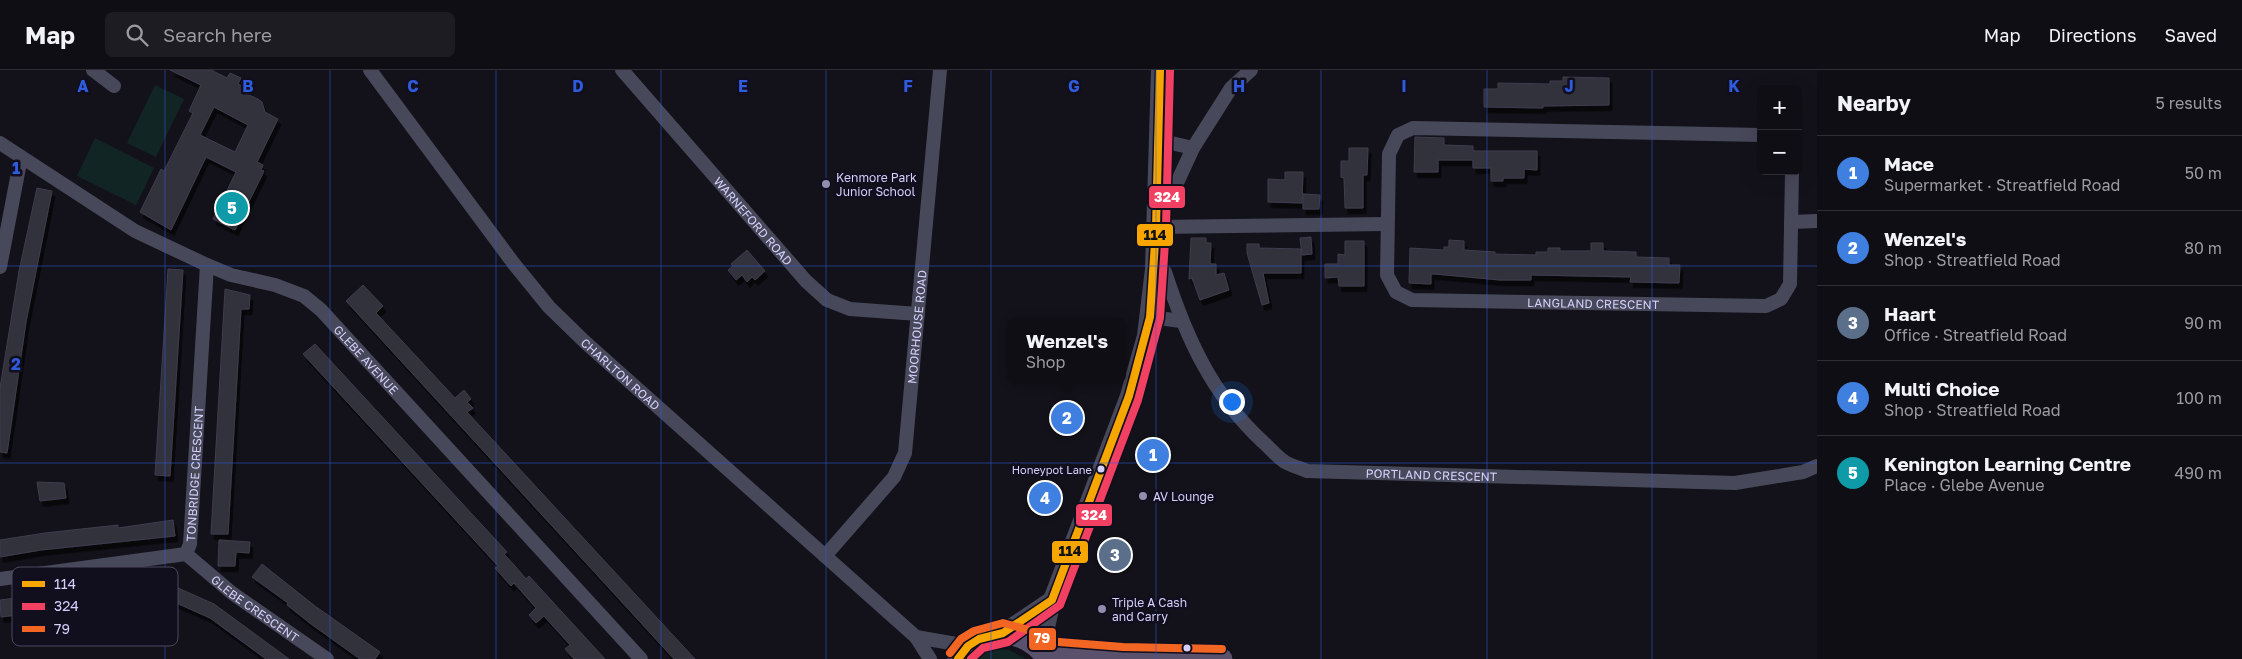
<!DOCTYPE html>
<html lang="en">
<head>
<meta charset="utf-8">
<style>
  :root { --surface:#0e0e14; --page:#1c1c22; --text:#f1f3f6; --muted:#9b9ca0; --line:#2e2e34; --accent:#908eac }
  body { margin:0; font-family:"Golos Text",sans-serif; background:var(--page); color:var(--text) }
  .controls { position:absolute; right:15px; top:15px; display:grid; overflow:hidden; border-radius:8px; box-shadow:0 5px 20px #0002 }
  .controls button { width:45px; height:45px; display:grid; place-items:center; padding:0; border:0; border-bottom:1px solid var(--line); background:var(--surface); color:var(--text); font:25px sans-serif }
  .you { position:absolute; left:1231px; top:331px; width:18px; height:18px; margin:-12px; border:4px solid #fff; border-radius:50%; background:#1a73e8; box-shadow:0 0 0 8px #1a73e833 }
  .badge { display:grid; place-items:center; width:32px; height:32px; border-radius:50%; background:var(--accent); color:#fff; font-size:16px; font-weight:700 }
  .pin { position:absolute; translate:-50% -50%; border:2px solid #fff; box-shadow:0 1px 5px #0006 }
  .popup { position:absolute; left:1008px; top:248px; width:118px; height:65px; box-sizing:border-box; display:grid; place-content:center; border-radius:8px; background:var(--surface); filter:drop-shadow(0 1px 4px #0005); font-size:16px; white-space:nowrap; color:var(--muted) }
  .popup b { font-size:19px; color:var(--text) }
  .popup::after { content:''; position:absolute; left:50%; top:100%; margin-left:-10px; border:10px solid transparent; border-top-color:var(--surface) }
  .list { margin:0; padding:0; list-style:none }
  h2 { display:flex; justify-content:space-between; align-items:center; height:65px; margin:0; padding:0 20px; font-size:21px }
  h2 small { font-size:16px; font-weight:400; color:var(--muted) }
  .list li { display:grid; grid-template-columns:32px 1fr auto; gap:15px; align-items:center; box-sizing:border-box; height:75px; padding:0 20px; border-top:1px solid var(--line) }
  .list b { display:block; font-size:19px; white-space:nowrap }
  .list p { margin:0; font-size:16px; white-space:nowrap; color:var(--muted) }
  .list em { font-size:16px; font-style:normal; color:var(--muted) }
  .icon { flex:none; width:28px; height:28px; fill:none; stroke:currentColor; stroke-width:2; stroke-linecap:round; stroke-linejoin:round }
  .map { position:relative; flex:none; width:1817px; height:589px; overflow:hidden }
  header { display:flex; align-items:center; gap:30px; box-sizing:border-box; height:70px; padding:0 25px; background:var(--surface); border-bottom:1px solid var(--line) }
  header strong { font-size:24px }
  nav { display:flex; gap:28px; margin-inline-start:auto; font-size:18px }
  .search { width:350px; height:45px; background:var(--page); display:flex; align-items:center; gap:12px; box-sizing:border-box; padding:0 18px; border-radius:8px; color:var(--muted); font-size:19px }
  main { display:flex }
  aside { flex:1; background:var(--surface) }
  .map>svg:first-child { display:block }
  .green { fill:#122525 }
  .building { fill:#31303d; stroke:#403c4e; fill-rule:evenodd; filter:url(#shadow) }
  .lines { fill:none; stroke-linecap:round; stroke-linejoin:round }
  .minor { stroke:#48485b; stroke-width:14 }
  .tertiary { stroke:#48485b; stroke-width:18 }
  .primary { stroke:#5a526c; stroke-width:21 }
  .bus-1-casing { stroke:#110e1e; stroke-width:11 }
  .bus-2-casing { stroke:#110e1e; stroke-width:11 }
  .bus-3-casing { stroke:#110e1e; stroke-width:11 }
  .bus-1 { stroke:#f7a600; stroke-width:8 }
  .bus-2 { stroke:#f24062; stroke-width:8 }
  .bus-3 { stroke:#f26522; stroke-width:8 }
  .grid { fill:none; stroke:#2f5bdc; stroke-width:1; stroke-opacity:0.55 }
  .poi-dot { fill:#908eac; stroke:#110e1e; stroke-width:2 }
  .bus-dot { fill:#d4d0fb; stroke:#110e1e; stroke-width:2 }
  .labels { text-anchor:middle; dominant-baseline:central; stroke-width:5; stroke-linejoin:round; paint-order:stroke }
  .bus-label { font-size:11px; fill:#d4d0fb; stroke:#110e1e; text-anchor:end }
  .poi-label { font-size:12px; fill:#d4d0fb; stroke:#110e1e; text-anchor:start }
  .street-label { font-size:12px; fill:#d4d0fb; stroke:#110e1e }
  .key { fill:#110e1e; stroke:#4c4860; stroke-width:1 }
  .key-label { font-size:14px; fill:#d4d0fb }
  .grid-label { font-size:16px; text-anchor:middle; font-weight:bold; fill:#2f5bdc; stroke:#110e1e; stroke-width:5; stroke-linejoin:round; paint-order:stroke }
  .line-badge { stroke:#110e1e; stroke-width:2 }
  .badge-label { font-size:14px; text-anchor:middle; font-weight:bold; fill:#fff }
  .pale-badge-label { font-size:14px; text-anchor:middle; font-weight:bold; fill:#111 }
</style>
</head>
<body>
<header>
<strong>Map</strong>
<div class="search"><svg class="icon" aria-label="search" viewBox="0 0 24 24"><circle cx="10" cy="10" r="6"/><path d="M15 15l6 6"/></svg>Search here</div>
<nav><a>Map</a><a>Directions</a><a>Saved</a></nav>
</header>
<main>
<div class="map">
<svg width="1817" height="589" viewBox="0 0 1817 589">
  <defs>
    <filter id="shadow"><feDropShadow dx="3" dy="5.5" stdDeviation="0" flood-color="#0009"/></filter>
  </defs>
  <rect width="100%" height="100%" fill="#13121a"/>
  <path class="green" d="M155,15L184,29L156,87L127,73Z
    M95,68L154,98L136,135L77,106Z
    M996,579L1009,580L1026,589H975L984,583Z"/>
  <path class="building" d="M170,0H211L227,8L230,3L241,8L238,14L244,17L242,22L258,29L262,32L265,42L278,49L257,92L263,95L261,100L264,101L235,160L213,149L236,102L206,87L171,160L140,142L161,99L164,101L193,43L189,41L201,15ZM214,37L248,55L235,82L200,65Z
    M1563,7L1609,8V35L1543,36V38L1484,37V19H1498V13L1550,14V11H1563Z
    M1415,67L1444,68V75L1473,76V81H1537V100L1524,99V108H1503V111H1491V98H1473V90H1438V102H1414Z
    M1349,78H1368L1367,105H1363V138H1345L1344,108L1341,107V91H1349Z
    M1285,102H1303L1302,133L1268,132V109L1285,110Z
    M37,118L52,121L26,252L7,383L0,382V318L19,201Z
    M1303,124L1320,125L1319,139H1303Z
    M1311,167L1312,184L1302,185L1300,168Z
    M1191,168H1206V173H1211L1210,194H1216V205L1224,203L1229,220L1200,230L1192,208L1189,209Z
    M1449,170L1464,171V180L1495,182V184L1536,185V182H1548V178H1560V181H1591V173H1603V181L1636,182V187L1669,188V195H1680L1679,213L1630,212L1631,207L1531,205V210H1500L1435,204H1431V214L1409,213L1410,178L1444,180V177H1449Z
    M1345,171H1364V216H1339L1338,207L1325,208V194H1338V184L1345,185Z
    M1247,174H1259V178L1301,179V203H1263L1269,233L1262,235L1247,183Z
    M747,180L765,201L755,210L752,207L747,212L742,205L736,210L728,200L733,196L731,194Z
    M168,199L183,200L170,406L155,405Z
    M363,215L383,236L376,243L455,328L464,320L471,329L467,332L473,338L467,342L695,589H674L346,231Z
    M225,219L250,225L249,239H241L228,464H211Z
    M315,274L507,482L504,484L515,496L526,509L529,506L605,589H574L565,579L570,575L544,546L536,553L529,545L536,538L514,513L511,516L495,498L498,496L487,484L303,284Z
    M37,412L64,413L66,428L40,431Z
    M173,450L175,466L41,480L0,487V470L45,463L118,455V458Z
    M219,470L250,472L249,483L236,482L235,496H218Z
    M262,494L315,536L380,582L375,589H360L311,554L287,535L288,533L252,507Z
    M154,511L156,528L1,547L0,530Z
    M169,514L214,534L289,589H266L210,548L163,527Z"/>
  <g class="lines">
    <g class="minor">
      <path d="M93,0L114,16"/>
      <path id="s1" d="M370,0L514,194L549,237L585,272L916,567L930,589"/>
      <path id="s2" d="M622,0L806,211L827,230L850,239L918,244"/>
      <path id="s3" d="M1761,65L1413,58L1398,65L1389,84L1387,205L1396,222L1412,230L1766,236L1781,229L1790,214L1792,101"/>
      <path d="M1158,70L1193,78"/>
      <path id="s4" d="M0,73L135,161L207,195L231,205L275,215L304,226L321,240L641,589"/>
      <path d="M1156,131L1168,125L1176,115L1193,78L1231,18L1251,0"/>
      <path d="M1791,152L1817,151"/>
      <path d="M1156,157L1387,154"/>
      <path d="M0,197L21,87"/>
      <path id="s5" d="M1154,199L1165,202C1186,267 1212,325 1263,372C1270,378 1277,387 1285,392C1292,396 1300,398 1307,401L1735,413L1803,402L1817,396"/>
      <path d="M1150,247L1181,251"/>
      <path id="s6" d="M186,484L190,474L207,195"/>
      <path id="s7" d="M186,484L232,523L327,589"/>
      <path id="s8" d="M825,486L894,407L905,383L940,0"/>
      <path d="M0,509L186,484"/>
      <path d="M916,567L968,576"/>
    </g>
    <path class="tertiary" d="M1003,563L1052,530
      M1041,580L1052,530L1129,326L1146,266L1154,199L1160,0"/>
    <path class="primary" d="M1042,581L1123,587L1222,589
      M958,589C978,554 1026,557 1047,589"/>
    <g class="bus-1-casing">
      <path id="bus-1" d="M958,589L968,576L979,569L1003,563L1052,530L1129,326L1150,247L1156,157L1160,0"/>
    </g>
    <g class="bus-2-casing">
      <path id="bus-2" d="M971,589L983,578L1008,572L1060,535L1138,330L1160,248L1166,157L1170,0"/>
    </g>
    <g class="bus-3-casing">
      <path id="bus-3" d="M950,583L961,569L974,561L1003,553L1029,560L1046,571L1123,577L1222,579"/>
    </g>
    <use href="#bus-1" class="bus-1"/>
    <use href="#bus-2" class="bus-2"/>
    <use href="#bus-3" class="bus-3"/>
  </g>
  <path class="grid" d="M165,0V589M330,0V589M496,0V589M661,0V589M826,0V589M991,0V589M1156,0V589M1321,0V589M1487,0V589M1652,0V589M0,196H1817M0,393H1817"/>
  <g class="poi-dot">
    <circle cx="826" cy="114" r="5"/>
    <circle cx="1143" cy="426" r="5"/>
    <circle cx="1102" cy="539" r="5"/>
  </g>
  <g class="bus-dot">
    <circle cx="1101" cy="399" r="4.5"/>
    <circle cx="1187" cy="578" r="4.5"/>
  </g>
  <g class="labels">
    <g class="bus-label">
      <text x="1092" y="399">Honeypot Lane</text>
    </g>
    <g class="poi-label">
      <text x="836" y="107">Kenmore Park<tspan x="836" dy="14">Junior School</tspan></text>
      <text x="1153" y="426">AV Lounge</text>
      <text x="1112" y="532">Triple A Cash<tspan x="1112" dy="14">and Carry</tspan></text>
    </g>
    <g class="street-label">
      <text stroke="none"><textPath href="#s2" startOffset="200">WARNEFORD ROAD</textPath></text>
      <text stroke="none"><textPath href="#s3" startOffset="725">LANGLAND CRESCENT</textPath></text>
      <text stroke="none"><textPath href="#s8" startOffset="258">MOORHOUSE ROAD</textPath></text>
      <text stroke="none"><textPath href="#s4" startOffset="432">GLEBE AVENUE</textPath></text>
      <text stroke="none"><textPath href="#s1" startOffset="395">CHARLTON ROAD</textPath></text>
      <text stroke="none"><textPath href="#s6" startOffset="81">TONBRIDGE CRESCENT</textPath></text>
      <text stroke="none"><textPath href="#s5" startOffset="388">PORTLAND CRESCENT</textPath></text>
      <text stroke="none"><textPath href="#s7" startOffset="88">GLEBE CRESCENT</textPath></text>
    </g>
  </g>
  <rect x="12" y="497" width="166" height="79" rx="8" class="key"/>
  <rect x="22" y="511" width="23" height="6" fill="#f7a600"/>
  <rect x="22" y="533" width="23" height="7" fill="#f24062"/>
  <rect x="22" y="556" width="23" height="6" fill="#f26522"/>
  <g class="key-label">
    <text x="54" y="519">114</text>
    <text x="54" y="541">324</text>
    <text x="54" y="564">79</text>
  </g>
  <g class="grid-label">
    <text x="83" y="22">A</text>
    <text x="248" y="22">B</text>
    <text x="413" y="22">C</text>
    <text x="578" y="22">D</text>
    <text x="743" y="22">E</text>
    <text x="908" y="22">F</text>
    <text x="1074" y="22">G</text>
    <text x="1239" y="22">H</text>
    <text x="1404" y="22">I</text>
    <text x="1569" y="22">J</text>
    <text x="1734" y="22">K</text>
    <text x="16" y="104">1</text>
    <text x="16" y="300">2</text>
  </g>
  <g class="line-badge">
    <rect x="1148" y="115" width="38" height="24" rx="5" fill="#f24062"/>
    <rect x="1136" y="153" width="38" height="24" rx="5" fill="#f7a600"/>
    <rect x="1075" y="433" width="38" height="24" rx="5" fill="#f24062"/>
    <rect x="1051" y="470" width="38" height="24" rx="5" fill="#f7a600"/>
    <rect x="1028" y="557" width="29" height="24" rx="5" fill="#f26522"/>
  </g>
  <g class="badge-label">
    <text x="1167" y="132">324</text>
    <text x="1094" y="450">324</text>
    <text x="1042" y="573">79</text>
  </g>
  <g class="pale-badge-label">
    <text x="1155" y="170">114</text>
    <text x="1070" y="486">114</text>
  </g>
</svg>
<div class="controls">
<button>+</button>
<button>−</button>
</div>
<div class="you"></div>
<div class="pin badge" style="left:1153px;top:385px;background:#3f7fe0">1</div>
<div class="pin badge" style="left:1067px;top:348px;background:#3f7fe0">2</div>
<div class="popup"><b>Wenzel's</b>Shop</div>
<div class="pin badge" style="left:1115px;top:485px;background:#5c6f8a">3</div>
<div class="pin badge" style="left:1045px;top:428px;background:#3f7fe0">4</div>
<div class="pin badge" style="left:232px;top:138px;background:#0f9aa8">5</div>
</div>
<aside>
<h2>Nearby<small>5 results</small></h2>
<ul class="list">
<li><span class="badge" style="background:#3f7fe0">1</span><div><b>Mace</b><p>Supermarket · Streatfield Road</p></div><em>50 m</em></li>
<li><span class="badge" style="background:#3f7fe0">2</span><div><b>Wenzel's</b><p>Shop · Streatfield Road</p></div><em>80 m</em></li>
<li><span class="badge" style="background:#5c6f8a">3</span><div><b>Haart</b><p>Office · Streatfield Road</p></div><em>90 m</em></li>
<li><span class="badge" style="background:#3f7fe0">4</span><div><b>Multi Choice</b><p>Shop · Streatfield Road</p></div><em>100 m</em></li>
<li><span class="badge" style="background:#0f9aa8">5</span><div><b>Kenington Learning Centre</b><p>Place · Glebe Avenue</p></div><em>490 m</em></li>
</ul>
</aside>
</main>
</body>
</html>
